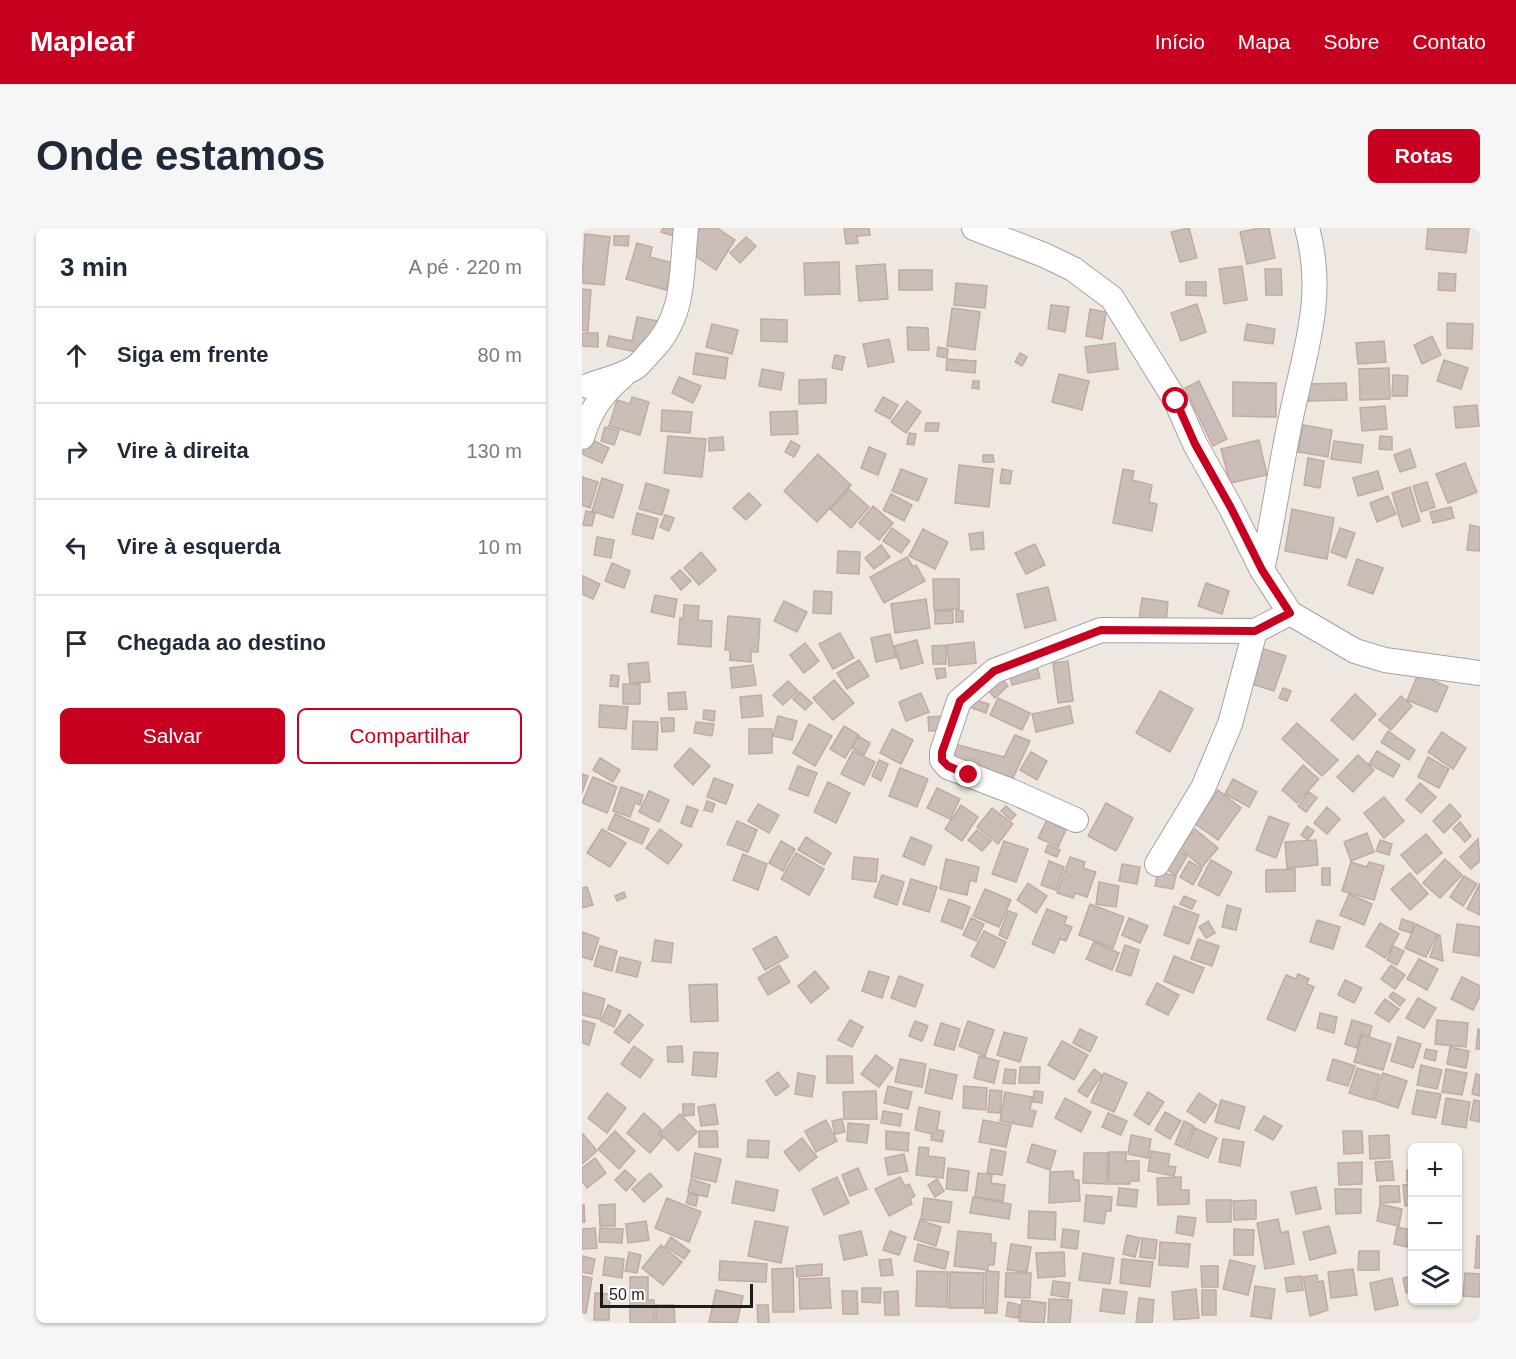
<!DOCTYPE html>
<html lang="pt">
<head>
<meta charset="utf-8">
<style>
  :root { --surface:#fff; --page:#f6f6f7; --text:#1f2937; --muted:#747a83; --line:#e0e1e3; --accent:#c80020 }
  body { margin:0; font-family:Helvetica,sans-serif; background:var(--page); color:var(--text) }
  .controls { position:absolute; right:18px; bottom:18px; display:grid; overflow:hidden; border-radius:9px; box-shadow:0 2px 4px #0004 }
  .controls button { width:54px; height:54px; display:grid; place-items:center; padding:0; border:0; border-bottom:2px solid var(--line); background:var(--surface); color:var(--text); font:30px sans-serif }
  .scale { position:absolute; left:18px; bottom:15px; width:153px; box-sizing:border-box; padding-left:6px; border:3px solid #1c1c1c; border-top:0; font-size:16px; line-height:21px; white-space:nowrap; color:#1c1c1c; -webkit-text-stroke:4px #fff; paint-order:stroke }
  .stop { position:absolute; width:18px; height:18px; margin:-14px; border:4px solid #c80020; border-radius:50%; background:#fff }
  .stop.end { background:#c80020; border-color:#fff; box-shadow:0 2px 6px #0008 }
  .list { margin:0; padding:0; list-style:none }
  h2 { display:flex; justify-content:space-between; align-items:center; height:78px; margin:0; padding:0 24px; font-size:26px }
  h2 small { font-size:20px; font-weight:400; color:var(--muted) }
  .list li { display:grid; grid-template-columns:39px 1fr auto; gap:18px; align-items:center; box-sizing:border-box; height:96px; padding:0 24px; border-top:2px solid var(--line) }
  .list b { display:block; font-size:22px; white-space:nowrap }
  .list em { font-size:20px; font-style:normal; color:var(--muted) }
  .actions { display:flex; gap:12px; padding:18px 24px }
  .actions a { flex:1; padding:14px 0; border:2px solid var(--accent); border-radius:9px; text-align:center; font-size:21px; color:var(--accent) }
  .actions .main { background:var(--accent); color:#fff }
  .icon { flex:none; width:33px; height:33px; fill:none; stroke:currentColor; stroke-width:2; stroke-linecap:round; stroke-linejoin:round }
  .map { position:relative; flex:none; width:898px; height:1095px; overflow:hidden; border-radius:9px }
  header { display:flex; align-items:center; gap:36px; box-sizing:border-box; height:84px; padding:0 30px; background:var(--accent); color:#fff }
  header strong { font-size:28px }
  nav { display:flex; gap:33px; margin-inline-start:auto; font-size:21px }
  .intro { display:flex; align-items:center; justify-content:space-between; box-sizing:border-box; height:144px; padding:0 36px }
  h1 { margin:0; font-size:42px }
  .button { padding:15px 27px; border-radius:9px; background:var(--accent); color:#fff; font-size:21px; font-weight:700 }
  main { display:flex; gap:36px; padding:0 36px }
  aside { flex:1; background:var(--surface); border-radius:9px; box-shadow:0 2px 4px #0004 }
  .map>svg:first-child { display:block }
  .building { fill:#cbbdb7; stroke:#c1aba2; stroke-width:1.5 }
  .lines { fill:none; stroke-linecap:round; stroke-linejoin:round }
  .minor-casing { stroke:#a3a3a3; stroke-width:26 }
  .minor { stroke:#fff; stroke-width:24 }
  .route { stroke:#c80020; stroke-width:8 }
</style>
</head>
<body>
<header>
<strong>Mapleaf</strong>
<nav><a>Início</a><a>Mapa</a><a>Sobre</a><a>Contato</a></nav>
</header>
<div class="intro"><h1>Onde estamos</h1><a class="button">Rotas</a></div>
<main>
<aside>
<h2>3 min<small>A pé · 220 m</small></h2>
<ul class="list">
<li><svg class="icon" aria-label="ahead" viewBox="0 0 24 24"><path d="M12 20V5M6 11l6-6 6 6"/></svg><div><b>Siga em frente</b></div><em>80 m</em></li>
<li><svg class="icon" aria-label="right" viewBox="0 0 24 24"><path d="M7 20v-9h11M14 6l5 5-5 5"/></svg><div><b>Vire à direita</b></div><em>130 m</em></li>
<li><svg class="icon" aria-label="left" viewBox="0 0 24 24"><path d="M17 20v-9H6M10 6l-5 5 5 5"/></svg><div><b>Vire à esquerda</b></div><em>10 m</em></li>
<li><svg class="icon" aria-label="arrive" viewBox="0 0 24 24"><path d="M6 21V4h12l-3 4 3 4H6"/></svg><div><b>Chegada ao destino</b></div></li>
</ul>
<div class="actions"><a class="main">Salvar</a><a>Compartilhar</a></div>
</aside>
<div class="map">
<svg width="898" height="1095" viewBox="0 0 898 1095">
  <rect width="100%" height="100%" fill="#efe8e1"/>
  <path class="building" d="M81,0H97L95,9L79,4Z
    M118,0H135L153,12L134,42L104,22Z
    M262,0H287L288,7L275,8L276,15L264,16Z
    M607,0L615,30L598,34L589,4Z
    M678,0H687L693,30L665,36L658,4Z
    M846,0H887L884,25L844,21Z
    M3,6L28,9L22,57L0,55Z
    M32,8H47L46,18L32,17Z
    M164,9L174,18L158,35L148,25Z
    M55,15L70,19L68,29L91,35L84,62L44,51Z
    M257,34L258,66L223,67L222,35Z
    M303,36L306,71L277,73L274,38Z
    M660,38L665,72L642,76L637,41Z
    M683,41H699L700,67H684Z
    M317,42H350V62H317Z
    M857,45L874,46L873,63L856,62Z
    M604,54H624V68L604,67Z
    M374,55L405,58L403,80L372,77Z
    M0,61L9,62L6,103L0,102Z
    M615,76L624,104L599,113L589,85Z
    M469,77L487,79L483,104L466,101Z
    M370,80L398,84L393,122L365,118Z
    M508,81L524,84L520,111L504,108Z
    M55,89L76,93L71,118L64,126L25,118L27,108L50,113Z
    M179,91L205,92V114L179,113Z
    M865,95L891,96L890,121L865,120Z
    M130,96L156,102L150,126L124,119Z
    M665,96L693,101L691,116L662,112Z
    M325,99L346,100L347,122H326Z
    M0,105H16V119L0,118Z
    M850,108L859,127L840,136L832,117Z
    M307,111L312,134L286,139L281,116Z
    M802,113L804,134L776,136L774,115Z
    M533,115L536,141L506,145L503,119Z
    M356,119L366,121L365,130L355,128Z
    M114,125L146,130L143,151L111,146Z
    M438,125L445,129L440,138L433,134Z
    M253,127L263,129L260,142L250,140Z
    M365,131L394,133L393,145L364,142Z
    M862,132L886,140L879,161L855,153Z
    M807,140L808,171L778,172L777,141Z
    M180,141L202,145L199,162L177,158Z
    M477,146L507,153L500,182L470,174Z
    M811,147L826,148L825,168H810Z
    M97,149L119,158L111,175L90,165Z
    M244,151V175L217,176V152Z
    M391,153H397V161L390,160Z
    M617,153L645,211L631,218L603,160Z
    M651,154L694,155V189L651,188Z
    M764,155L765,172L726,173V156Z
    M50,169L67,174L58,207L27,198L35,172L48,176Z
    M301,169L316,177L308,191L293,183Z
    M325,173L339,184L324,205L309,194Z
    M895,177L897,198L874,200L872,179Z
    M803,178L805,201L780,203L778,180Z
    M80,182L110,184L108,205L79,203Z
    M215,183L216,206L189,207L188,184Z
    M344,195H357L356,203H343Z
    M721,197L750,202L746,229L716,224Z
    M23,199L37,203L32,217L19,213Z
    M327,205L334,206L332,217L325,216Z
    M86,208L124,211L120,249L82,245Z
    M798,208L810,209V222L797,221Z
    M141,209L142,222L127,223V210Z
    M6,210L27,220L20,235L0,226Z
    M677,212L685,247L648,255L639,221Z
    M209,213L218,218L212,229L203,224Z
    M752,213L781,217L779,235L749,231Z
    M287,219L304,226L296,247L279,240Z
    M828,221L834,239L818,244L812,227Z
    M236,226L269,257L235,294L202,263Z
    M401,227H411L412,234H401Z
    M726,230L742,233L738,260L722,257Z
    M883,235L895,264L866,275L854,246Z
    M377,237L411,241L407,279L373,275Z
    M319,241L345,251L336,273L310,263Z
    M420,241L430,243L428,256L418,255Z
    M541,241L552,243L550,252L570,257L567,274L575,276L570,303L531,295Z
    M796,243L801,261L776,268L771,250Z
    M0,249L16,254L8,280L0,277Z
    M20,250L41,257L31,290L10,283Z
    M845,254L853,279L839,284L831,258Z
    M64,255L87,262L80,287L57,281Z
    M828,259L838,293L820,299L810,265Z
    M267,261L287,279L269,300L248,281Z
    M167,265L179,277L164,292L151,280Z
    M309,266L330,277L322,293L301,282Z
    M806,268L814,286L795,294L788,275Z
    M291,278L311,295L297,312L277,295Z
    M869,279L872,290L851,295L848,284Z
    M710,281L752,290L745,331L703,323Z
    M4,283L13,285L10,298L1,297Z
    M55,285L76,291L71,311L50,306Z
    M83,287L92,290L87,303L78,299Z
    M888,297L898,299V323L885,322Z
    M310,300L328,313L319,325L301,313Z
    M758,300L773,305L764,330L749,324Z
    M341,301L366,314L353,341L327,328Z
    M401,304L402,321L389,322L387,306Z
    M15,309L32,312L29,330L12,327Z
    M453,316L463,337L444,346L433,325Z
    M299,317L308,329L292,341L283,330Z
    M256,323L278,324L277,346L255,345Z
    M119,324L134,342L117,357L102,340Z
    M325,329L331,339L334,337L343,353L302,375L288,349Z
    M775,331L801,340L791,366L766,357Z
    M30,335L48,343L42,360L23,353Z
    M98,342L109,353L99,362L89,350Z
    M1,348L18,356L11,371L0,366Z
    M351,351H377V381L352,382Z
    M624,355L647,363L640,386L616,378Z
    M466,359L474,392L443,400L435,366Z
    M232,363L250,364L249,386L231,385Z
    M73,367L95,371L92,389L69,384Z
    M560,370L586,374L584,394L557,391Z
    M344,371L348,400L313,405L309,376Z
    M202,373L225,384L215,404L192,393Z
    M102,377L117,378L116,392L130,393L129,419L96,416L98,390L101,391Z
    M374,382L381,383V394H374Z
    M353,383H371V395L353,396Z
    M146,388L178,391L176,424H169V434L148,432V422H143Z
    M258,405L272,430L251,441L237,416Z
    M308,406L314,429L294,434L289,410Z
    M335,412L341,435L319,441L312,418Z
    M392,414L394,435L367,438L365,417Z
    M223,415L237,433L222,445L208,427Z
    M364,417V436H351L350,418Z
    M679,420L704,428L692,463L667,455Z
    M277,432L287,448L265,461L255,445Z
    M486,433L491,473L476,475L471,435Z
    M66,434L68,454L48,455L46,436Z
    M171,437L174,457L150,460L148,440Z
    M455,438L458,450L430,457L427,445Z
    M363,440L364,449L355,451L353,441Z
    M836,446L866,459L855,484L825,472Z
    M29,447L37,448L36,459L28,458Z
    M417,447L426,458L413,470L403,459Z
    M252,452L272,475L251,492L231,470Z
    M206,453L216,463L201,477L191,467Z
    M41,456H58V476H41Z
    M701,460L709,463L705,473L697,470Z
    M578,463L611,481L588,524L554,505Z
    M103,464L105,481L87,482L86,465Z
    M218,464L230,475L223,482L211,471Z
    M339,465L347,484L324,493L317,474Z
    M773,466L794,486L771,512L749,492Z
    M179,467L181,488L160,490L158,469Z
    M819,468L830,478L809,502L797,492Z
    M416,470L448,485L440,502L408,487Z
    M393,472L407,476L404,485L390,480Z
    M18,477L46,479L44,501L17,499Z
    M488,478L491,495L454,504L450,486Z
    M122,482L133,483L132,493L121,491Z
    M196,488L215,493L210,512L191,508Z
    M362,488L363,502L347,503L346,489Z
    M79,490H92V503L80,504Z
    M51,493L76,494L75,522L50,521Z
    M114,494L132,496L130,508L112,505Z
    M715,495L756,532L740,548L700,511Z
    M227,496L250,508L233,538L211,525Z
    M262,498L277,507L263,530L248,521Z
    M167,501H190V525L167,526Z
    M310,501L331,512L319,536L298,525Z
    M806,503L833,522L827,532L799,514Z
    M860,504L884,520L871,541L846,524Z
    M433,507L448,513L430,552L367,535L372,516L422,529Z
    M276,508L288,515L282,527L270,520Z
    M108,520L128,538L111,557L92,538Z
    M271,523L293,534L282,557L259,546Z
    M795,523L818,537L811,549L787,536Z
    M449,524L465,533L455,552L438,542Z
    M776,527L792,542L771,564L755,549Z
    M846,529L867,541L857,560L836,549Z
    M18,530L38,542L31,554L11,542Z
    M297,532L306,536L299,553L290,548Z
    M721,537L737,551L715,575L700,562Z
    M216,538L235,545L226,568L207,561Z
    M318,540L346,551L335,579L307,568Z
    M0,546L6,548L0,565Z
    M11,549L35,559L25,585L0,575Z
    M132,550L151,557L144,576L125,569Z
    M651,551L675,564L667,579L643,566Z
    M246,554L268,565L254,595L232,584Z
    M838,555L854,569L839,585L824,572Z
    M39,559L61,567L58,577L53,575L48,589L31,583Z
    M355,560L378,571L368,591L345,580Z
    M636,562L659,580L636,612L612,595Z
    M67,563L87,572L77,594L57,584Z
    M727,564L735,570L724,584L716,578Z
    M802,569L822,593L802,610L782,585Z
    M125,573L133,576L130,584L122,582Z
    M524,575L551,590L534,623L506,608Z
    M176,576L197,587L187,605L166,593Z
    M868,576L879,588L862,605L851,593Z
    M379,577L396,589L380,613L363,601Z
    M105,578L116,582L109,599L99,595Z
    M424,578L434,587L429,592L419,583Z
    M745,579L758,591L745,606L732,595Z
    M410,580L431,596L416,616L395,599Z
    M33,586L67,601L60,616L26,601Z
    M467,588L476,592L473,597L484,602L476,619L456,610Z
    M687,588L707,596L694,630L674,622Z
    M155,593L175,602L166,624L145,616Z
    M878,594L889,608L883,614L871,601Z
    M725,598L732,603L726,612L719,607Z
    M20,601L44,615L28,639L5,625Z
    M78,601L100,617L86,636L64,620Z
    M613,601L636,620L620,639L597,620Z
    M395,602L409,613L400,623L386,612Z
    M785,605L792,624L769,633L762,614Z
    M844,606L860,625L835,646L819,627Z
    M224,609L249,625L242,637L216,622Z
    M329,609L350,618L342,637L321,628Z
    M896,611L898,633L889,641L878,629Z
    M734,612L736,637L705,640L703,614Z
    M798,612L810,616L807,627L794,623Z
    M199,613L213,621L201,643L187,635Z
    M422,613L446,621L434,654L410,646Z
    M466,617L478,622L475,629L463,624Z
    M587,618L605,628L594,647L577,637Z
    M214,625L242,641L227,667L199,651Z
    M161,626L185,636L176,662L151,652Z
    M272,629L296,631L294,654L270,651Z
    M488,629L503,634L501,640L514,644L505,669L493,665L491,670L475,665Z
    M364,631L397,639L394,654L388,652L385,667L358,661Z
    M863,631L880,647L858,670L841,655Z
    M629,632L650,644L637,668L616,657Z
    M467,633L482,639L474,662L459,657Z
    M607,633L620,641L611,657L598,649Z
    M769,634L785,639L787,634L802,638L792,672L760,663Z
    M540,636L558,639L555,656L537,653Z
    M740,640H748V657H740Z
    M713,641V663L684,664V642Z
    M576,644L594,648L591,661L573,658Z
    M828,645L846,666L828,682L809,661Z
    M300,647L322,654L315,677L292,669Z
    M882,648L895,656L881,678L868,669Z
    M329,651L355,659L347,684L321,676Z
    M517,654L537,658L534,679L514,676Z
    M446,655L465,668L454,685L435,672Z
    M898,655V687L885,681Z
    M5,659L11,677L0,680V660Z
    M403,661L429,672L417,699L391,688Z
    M42,664L44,669L35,673L33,668Z
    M767,666L790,676L782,697L758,687Z
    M602,668L614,673L610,681L598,676Z
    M367,671L388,679L380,701L359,693Z
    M508,676L542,689L531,720L497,707Z
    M645,677L659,681L654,702L640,699Z
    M592,678L617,687L607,716L582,707Z
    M465,681L485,689L482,696L490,699L484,713L478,711L472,725L450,716Z
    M426,683L435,686L425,711L417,707Z
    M389,690L402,696L394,713L381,707Z
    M547,690L566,698L558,715L540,707Z
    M820,691L832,695L829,705L817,701Z
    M735,692L758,699L751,721L728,714Z
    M626,693L633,705L624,710L617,699Z
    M798,695L817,706L803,730L784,718Z
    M834,696L855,706L844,729L823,720Z
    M875,696L898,699L897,728L871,724Z
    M402,703L424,714L412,740L389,728Z
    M0,704L17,710L10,732L0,729Z
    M856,707H858L861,733L848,729Z
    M194,708L206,729L183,742L171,721Z
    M616,711L637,718L630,738L609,731Z
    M73,712L91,715L89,735L70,733Z
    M512,714L537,725L530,742L504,731Z
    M543,717L557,722L549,748L534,743Z
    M18,718L35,723L30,743L12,738Z
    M811,718L822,723L815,737L805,732Z
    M592,728L622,740L611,765L582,753Z
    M38,729L59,734L55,749L34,744Z
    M837,731L856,741L845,762L825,751Z
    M197,737L208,754L186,767L176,750Z
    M809,737L823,747L813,761L799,751Z
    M233,743L247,760L229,775L216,758Z
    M287,743L307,749L300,770L280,763Z
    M716,746L727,751L725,756L732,759L713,803L685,791L704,747L714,751Z
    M317,748L341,757L333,779L309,770Z
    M880,749L898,758V768L891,782L869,771Z
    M763,752L780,760L772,775L756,767Z
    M575,755L597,767L586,787L564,776Z
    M135,756L136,793L109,794L107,757Z
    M0,764L23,771L18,791L0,787Z
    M811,764L823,772L818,778L807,769Z
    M836,770L854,780L842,800L824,790Z
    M803,771L817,781L807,794L793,785Z
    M26,777L39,783L32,799L19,793Z
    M738,785L755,789L752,805L735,800Z
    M47,786L61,797L47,815L32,804Z
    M0,792L13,796L7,817L0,815Z
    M268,792L281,799L270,819L256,812Z
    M770,792L790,798L787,809L779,806L775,820L763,816Z
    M855,792L886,795L884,819L853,816Z
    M333,793L346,798L340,813L327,808Z
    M386,793L412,802L403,828L377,818Z
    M359,795L378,801L372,822L352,817Z
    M498,801L515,809L508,824L491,815Z
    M896,801L898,802V821H894Z
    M422,804L445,810L438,834L415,827Z
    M780,807L809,816L801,842L772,834Z
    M816,809L839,816L831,840L809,833Z
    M480,813L506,827L492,852L466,837Z
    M52,818L71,832L58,850L39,836Z
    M100,818L101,834H86L85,819Z
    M868,819L887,823L884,840L865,836Z
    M844,821L855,823L853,833L842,830Z
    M112,824L136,825L134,849L110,847Z
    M294,827L311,840L297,859L279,846Z
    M245,828H270L271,855H245Z
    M397,828L417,833L412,855L392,850Z
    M318,831L344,836L340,859L313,854Z
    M751,831L773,838L766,858L745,852Z
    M839,837L860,842L855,861L835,857Z
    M438,839H458L457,855H437Z
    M775,840L798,847L790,872L767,865Z
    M348,841L375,847L370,871L343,865Z
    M423,841L434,842L433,856L421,855Z
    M512,841L520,847L505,869L496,863Z
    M864,841L885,845L880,867L860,864Z
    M196,844L207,858L194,868L184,853Z
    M216,845L233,848L230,869L213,866Z
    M522,845L545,855L532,884L509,874Z
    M801,845L825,853L816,880L792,872Z
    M894,846L898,847V868L890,866Z
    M306,858L330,864L326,881L302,875Z
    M382,858L405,860L404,882L381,880Z
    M408,862L420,863L418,885L406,884Z
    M835,862L859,866L854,890L830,886Z
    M294,863L295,891H262L261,864Z
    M452,863L461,864L460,875L451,874Z
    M423,864L450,869L448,882L454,883L450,899L418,893Z
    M566,864L582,874L567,897L552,887Z
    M25,865L44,880L25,905L6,890Z
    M617,865L635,877L623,895L605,883Z
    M483,870L509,884L499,904L473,890Z
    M864,870L888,874L884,900L860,896Z
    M639,872L663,879L657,901L633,894Z
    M892,872L898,873V894L888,892Z
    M101,876H112V887L101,888Z
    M133,876L136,896L119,898L116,879Z
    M337,879L358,884L355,902L362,903L360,914L349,912L350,906L333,902Z
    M301,883L320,886L318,898L299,895Z
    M583,884L599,893L588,911L573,902Z
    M62,885L79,901L76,906L81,910L68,925L45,905Z
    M526,885L545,893L539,907L520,899Z
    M98,886L115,904L96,923L78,905Z
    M682,888L700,898L691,912L673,902Z
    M260,891L263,904L253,906L250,893Z
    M244,892L255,913L234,924L223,903Z
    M401,892L429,897L424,919L397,914Z
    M602,893L612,898L602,920L593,916Z
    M266,895L287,897L285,915L265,913Z
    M613,900L635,910L626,930L604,921Z
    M33,903L53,923L37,941L16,921Z
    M117,903H135L136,919H117Z
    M304,903L327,905L326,923L304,921Z
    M761,903H780L781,925L762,926Z
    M1,906L15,923L0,936V907Z
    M549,907L569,911L566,930L546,926Z
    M807,907L808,930L788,931L787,908Z
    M220,910L235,929L217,943L202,924Z
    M641,911L662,914L658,938L637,934Z
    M166,912L187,913L186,930L165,929Z
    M450,916L474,923L468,942L445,934Z
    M337,919L347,920L346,928L363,930L361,950L334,947Z
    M409,921L424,924L420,947L405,945Z
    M569,923L588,926L586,938L594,939L592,948L566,943Z
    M527,924H544V933H557V953H548V956H527Z
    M113,925L139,931L134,954L109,949Z
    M502,925H526L525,956L501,955Z
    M322,926L326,943L306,947L303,930Z
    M13,930L24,945L5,960L0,953V940Z
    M810,933L812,952L795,953L793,934Z
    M780,934V956L757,957L756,935Z
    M276,940L285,961L268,968L260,947Z
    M366,940L387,943L385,963L364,961Z
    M43,942L54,952L44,963L33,952Z
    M825,942H830V953L825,954Z
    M491,943L492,952H497L498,973L467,975L468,944Z
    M68,945L80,958L62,974L50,961Z
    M396,945L410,947L409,955L423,957L421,973L393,969Z
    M255,949L267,975L242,987L230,961Z
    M318,949L323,958L327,956L333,968L328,971L330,976L307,988L293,961Z
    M599,949V962H607V976L576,977L575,950Z
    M109,951L128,957L125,969L106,964Z
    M355,951L362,963L353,969L346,957Z
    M154,953L196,962L192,983L150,975Z
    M830,956V977L823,978L821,957Z
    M798,958H817L818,974L798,975Z
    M734,959L739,981L714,986L709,964Z
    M537,960L556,962L554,979L535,977Z
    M753,961H779V985L754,986Z
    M107,965L116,968L114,978L104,975Z
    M504,967L530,969L529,983H524L522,996L502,993Z
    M391,969L429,976L427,991L388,985Z
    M85,970L119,984L107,1014L73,1000Z
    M342,970L370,974L367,995L339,991Z
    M624,972H649V994H625Z
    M674,972V991L652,992L651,973Z
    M33,976V998H18L17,977Z
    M798,976L820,981L817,998L795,993Z
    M0,977H2L3,994H0Z
    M447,983L474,984L473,1012L446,1010Z
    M596,988L614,990L611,1008L594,1005Z
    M696,991L699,1005L706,1003L712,1036L683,1041L675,995Z
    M338,992L359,999L354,1018L332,1011Z
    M64,993L67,1012L46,1015L44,996Z
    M173,993L206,999L199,1035L166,1028Z
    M747,998L754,1025L728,1032L721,1004Z
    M815,999L829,1002L825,1019L812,1016Z
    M13,1000L15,1020L0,1021V1001Z
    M18,1000L41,1001L40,1015L17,1014Z
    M481,1001L497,1003L495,1021L479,1019Z
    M652,1001L672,1002L671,1027H652Z
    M279,1003L285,1027L262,1032L257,1008Z
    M308,1003L324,1009L317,1027L301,1022Z
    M376,1003L409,1006V1015H414L412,1037H406V1042L372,1038Z
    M545,1007L558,1010L553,1029L541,1026Z
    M895,1008H898V1040H893Z
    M89,1009L108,1023L102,1031L83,1018Z
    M560,1010L575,1012L573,1031L558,1029Z
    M578,1014L608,1016L606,1039L577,1037Z
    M336,1016L367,1024L363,1041L332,1033Z
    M429,1016L449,1019L445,1044L425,1042Z
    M79,1017L100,1034L81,1057L60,1040Z
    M777,1023H797V1042H776Z
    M47,1024L59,1027L55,1045L43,1043Z
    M482,1024L483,1048L456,1050L454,1025Z
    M501,1025L532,1030L528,1056L497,1052Z
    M0,1028L13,1031L10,1046L0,1044Z
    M23,1029L42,1031L40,1050L21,1047Z
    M309,1031L311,1047L299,1048L297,1032Z
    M540,1031L571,1034L568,1059L538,1055Z
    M648,1032L673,1038L666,1067L641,1061Z
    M138,1033L185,1036L184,1054L137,1052Z
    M240,1036V1047L215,1049L214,1038Z
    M619,1038H636V1059H620Z
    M211,1040L212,1084H191L190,1041Z
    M771,1041L775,1067L749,1070L746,1044Z
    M335,1043L366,1044L365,1079L334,1078Z
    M404,1043L417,1044L415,1085H403Z
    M368,1044L402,1045L401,1080H367Z
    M424,1045H449L448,1070L423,1069Z
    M883,1045L898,1046V1069L881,1068Z
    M735,1047L736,1054L741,1053L746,1082L728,1088L721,1049Z
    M0,1048L10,1050L4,1085L0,1084Z
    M719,1048L721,1062L705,1064L703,1050Z
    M830,1048V1064L824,1065L821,1050Z
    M48,1049H66V1072H72V1095H48Z
    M247,1050L249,1080L218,1081L217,1051Z
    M810,1050L816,1077L793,1082L788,1055Z
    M471,1053L488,1055L486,1070L469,1067Z
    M673,1058L693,1061L689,1091L669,1088Z
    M280,1060H299L298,1075L280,1074Z
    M521,1061L545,1064L542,1086L518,1083Z
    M614,1061L617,1090L592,1092L590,1064Z
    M134,1062L161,1068L155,1095L127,1094Z
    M620,1062H634V1087H620Z
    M260,1063H275L276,1086H261Z
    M316,1063L317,1087H303L302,1064Z
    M13,1065L28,1066L27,1092H12Z
    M557,1070L572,1072L570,1095H554Z
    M467,1071L490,1072L488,1095H466Z
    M440,1072L464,1075L462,1095L437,1093Z
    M426,1074L438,1077L436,1090L424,1088Z
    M74,1077H92L93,1095H74Z
    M175,1077H186L187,1095H176Z"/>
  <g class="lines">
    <g class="minor-casing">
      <path id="minor" d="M392,0L462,27L491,41L530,70L594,173L613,216L649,280L680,342L708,385L773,423L803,432L898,445
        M6,158C21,152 41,148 54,139C60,134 65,127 70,122C104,87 99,44 104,0
        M0,209C8,184 19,166 40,149
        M680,342C692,288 699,234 711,180C725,117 743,65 725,0
        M494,592L429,563L366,539L360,532V524L377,473L412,443L519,402L673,403
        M575,636L621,560L648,496L673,403L708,385"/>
    </g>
    <use href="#minor" class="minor"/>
  </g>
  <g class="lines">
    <path class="route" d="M387,547L366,538L360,532V524L378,473L412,443L519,402L673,403L708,385L680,342L649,280L613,216L594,173"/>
  </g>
</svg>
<div class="controls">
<button>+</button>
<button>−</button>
<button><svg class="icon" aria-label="layers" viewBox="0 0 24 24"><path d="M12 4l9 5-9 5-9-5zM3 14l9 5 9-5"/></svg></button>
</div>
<div class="scale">50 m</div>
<div class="stop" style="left:594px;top:173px"></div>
<div class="stop end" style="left:387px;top:547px"></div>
</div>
</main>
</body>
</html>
